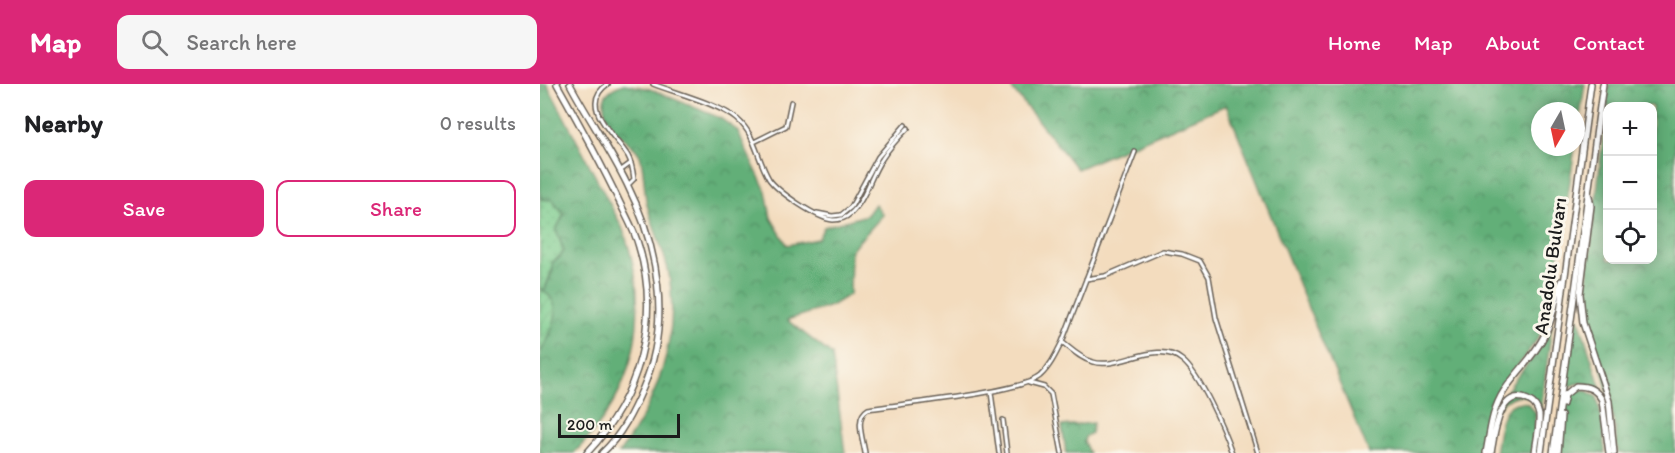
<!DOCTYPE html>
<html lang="en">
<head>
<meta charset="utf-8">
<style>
  :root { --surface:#fff; --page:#f6f6f6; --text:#202124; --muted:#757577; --line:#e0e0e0; --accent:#db2777 }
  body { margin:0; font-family:Itim,sans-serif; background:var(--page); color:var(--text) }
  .controls { position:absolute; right:18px; top:18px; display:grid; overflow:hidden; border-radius:12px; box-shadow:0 3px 15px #0003 }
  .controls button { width:54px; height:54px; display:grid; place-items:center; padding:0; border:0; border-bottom:2px solid var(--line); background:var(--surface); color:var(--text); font:30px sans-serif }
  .compass { position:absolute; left:991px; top:18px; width:54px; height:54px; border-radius:50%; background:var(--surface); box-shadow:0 3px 15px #0003; rotate:189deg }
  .scale { position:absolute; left:18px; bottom:15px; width:122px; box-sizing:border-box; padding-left:6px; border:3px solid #1c1c1c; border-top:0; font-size:16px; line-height:21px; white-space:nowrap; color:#1c1c1c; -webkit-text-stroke:4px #fbf7ec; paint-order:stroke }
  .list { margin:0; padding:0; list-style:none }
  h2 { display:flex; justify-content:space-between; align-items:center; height:78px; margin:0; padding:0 24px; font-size:26px }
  h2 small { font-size:20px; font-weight:400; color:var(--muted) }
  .actions { display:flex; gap:12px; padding:18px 24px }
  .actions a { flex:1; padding:14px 0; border:2px solid var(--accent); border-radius:12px; text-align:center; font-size:21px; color:var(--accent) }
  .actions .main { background:var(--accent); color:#fff }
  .icon { flex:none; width:33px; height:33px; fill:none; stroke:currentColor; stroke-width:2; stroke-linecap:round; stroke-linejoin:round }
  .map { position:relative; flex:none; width:1135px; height:369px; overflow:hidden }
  header { display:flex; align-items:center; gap:36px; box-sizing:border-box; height:84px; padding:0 30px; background:var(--accent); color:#fff }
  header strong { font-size:28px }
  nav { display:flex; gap:33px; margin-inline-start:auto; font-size:21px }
  .search { width:420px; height:54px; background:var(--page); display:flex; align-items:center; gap:15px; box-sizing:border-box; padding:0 21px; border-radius:12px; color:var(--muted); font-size:22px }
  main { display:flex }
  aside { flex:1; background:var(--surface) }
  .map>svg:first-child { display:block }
  .grass { fill:url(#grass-dots); stroke:#4a7454; stroke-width:1.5 }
  .forest { fill:url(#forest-crowns); stroke:#3f664a; stroke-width:1.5; fill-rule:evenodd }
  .garden { fill:url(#garden-furrows); stroke:#4a7454; stroke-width:1.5 }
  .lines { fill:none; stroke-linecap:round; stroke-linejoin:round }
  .street-casing { stroke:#675f55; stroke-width:6 }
  .primary-casing { stroke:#675f55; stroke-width:8 }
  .street { stroke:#fff; stroke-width:3 }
  .primary { stroke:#fff; stroke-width:5 }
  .labels { text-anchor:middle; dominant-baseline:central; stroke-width:6; stroke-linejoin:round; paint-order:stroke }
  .street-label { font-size:20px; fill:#1c1c1c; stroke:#fbf7ec }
</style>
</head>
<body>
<header>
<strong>Map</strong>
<div class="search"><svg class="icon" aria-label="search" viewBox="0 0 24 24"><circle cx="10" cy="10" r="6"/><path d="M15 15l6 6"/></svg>Search here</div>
<nav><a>Home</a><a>Map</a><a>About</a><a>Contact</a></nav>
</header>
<main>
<aside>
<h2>Nearby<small>0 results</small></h2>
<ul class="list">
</ul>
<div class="actions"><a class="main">Save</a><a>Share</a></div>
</aside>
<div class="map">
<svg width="1135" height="369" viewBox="0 0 1135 369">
  <defs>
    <pattern id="grass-dots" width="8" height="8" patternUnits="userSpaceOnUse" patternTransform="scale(1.5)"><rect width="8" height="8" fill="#79cb8c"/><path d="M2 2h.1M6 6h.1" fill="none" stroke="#68ae78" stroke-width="1.8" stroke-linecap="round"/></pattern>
    <pattern id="forest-crowns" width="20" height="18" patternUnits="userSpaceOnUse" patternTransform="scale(1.5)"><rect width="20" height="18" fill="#62af78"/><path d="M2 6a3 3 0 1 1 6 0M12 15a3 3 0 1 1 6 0" fill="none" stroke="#508e62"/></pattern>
    <pattern id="garden-furrows" width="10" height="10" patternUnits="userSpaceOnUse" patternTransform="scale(1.5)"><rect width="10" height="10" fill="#79cb8c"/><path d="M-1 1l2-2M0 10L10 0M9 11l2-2" fill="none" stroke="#68ae78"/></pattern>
  </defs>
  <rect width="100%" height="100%" fill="#fbf7ec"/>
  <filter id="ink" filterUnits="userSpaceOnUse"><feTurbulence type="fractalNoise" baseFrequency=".0167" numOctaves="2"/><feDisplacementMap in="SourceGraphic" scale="12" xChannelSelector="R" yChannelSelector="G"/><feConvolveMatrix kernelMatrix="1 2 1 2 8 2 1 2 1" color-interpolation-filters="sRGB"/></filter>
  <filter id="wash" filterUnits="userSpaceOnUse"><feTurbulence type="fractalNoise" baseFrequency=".008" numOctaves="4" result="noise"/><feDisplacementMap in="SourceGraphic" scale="24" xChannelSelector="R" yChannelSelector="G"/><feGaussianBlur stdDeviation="1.35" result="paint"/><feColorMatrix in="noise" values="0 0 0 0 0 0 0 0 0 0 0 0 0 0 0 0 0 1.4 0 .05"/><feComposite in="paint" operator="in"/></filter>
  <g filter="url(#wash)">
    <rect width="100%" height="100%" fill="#f3dcbe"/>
    <path class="grass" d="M0,111L2,115H12L24,130L16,146L24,167L16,176L4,207L0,204Z"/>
    <path class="forest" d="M0,0H7L82,143C113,225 98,307 34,369H0V269L10,251L11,214L4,207L13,186L12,178L19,174L24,167L16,146L24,130L12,115L4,116L0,111Z
      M84,0L110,5L180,34L198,47L207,68L226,107L231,134L247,161L278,155L284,143L327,131L335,120L343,131L311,166L310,210L291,222L247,236L292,271L305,369H79C117,318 140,255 129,190C124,165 111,141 106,116C104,102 104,88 101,75C98,58 65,51 64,20C63,8 74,3 84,0Z
      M468,0H1045L1036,58V27H1000V63H1035L1016,192L1007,237L996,257L976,284L961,301L950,321L939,369H829L777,246L686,21L537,85Z
      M1069,0H1135V369H1078C1073,316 1055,267 1045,215ZM1068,22H1112V176H1068Z
      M1036,235H1039L1062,308C1052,300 1041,295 1029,303L1026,301Z
      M1012,241L1001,324C993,314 981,307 967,316C963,318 960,323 957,325C970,294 999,274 1012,241Z
      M1037,306H1045L1057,313L1062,335L1065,369H1020C1021,349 1019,318 1037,306Z
      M981,318L987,319L996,329L992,369H955C959,351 958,320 981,318Z
      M553,339L551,349L545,353L544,358L549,369H526L522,342Z"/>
    <path class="garden" d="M0,204C28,222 12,247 0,269Z"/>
  </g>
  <g filter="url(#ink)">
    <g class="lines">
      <g class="street-casing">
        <path id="street" d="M68,0C36,21 77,53 88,72C92,79 93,87 94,95L88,101
          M113,0C136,9 179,20 197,35C216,51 217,75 229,95C238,108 278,135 293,136C299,136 306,134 310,130C326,116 330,92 342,75C349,64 359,53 368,44
          M214,58L246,42L251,18
          M80,87L91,79
          M277,129L292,132L301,131L311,123L338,73L365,41
          M546,195L565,192L623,167L642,170L660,177L669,193L676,234L718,369
          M522,258C531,265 541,275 553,278C579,286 617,255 642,276C661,291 684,346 692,369
          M489,299L504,303L511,310L522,369
          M451,308L459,369
          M463,336L467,369
          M325,369C323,355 314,333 328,325C360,320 480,309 500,292C510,283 516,270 522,258L595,68"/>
      </g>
      <g class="primary-casing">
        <path id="primary" d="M17,0C39,39 60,77 79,117C86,132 95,147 99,163C121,236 99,314 47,369
          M30,0C48,34 70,65 87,100C118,162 132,238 103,304C93,327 81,352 62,369
          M1049,112L1051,122L1040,210L1043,239L1069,317L1074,369
          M1023,320L1025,311L1036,302C1048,302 1056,305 1062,316L1069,369
          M946,369C950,348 952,325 964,307C977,287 995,272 1005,250C1014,233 1015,215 1021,197
          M951,369C954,352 959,302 988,316C994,319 998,325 999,331C1000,343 996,357 995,369
          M1001,369L1051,0
          M1013,369L1063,0
          M1018,369L1021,332"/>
      </g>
      <use href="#street" class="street"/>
      <use href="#primary" class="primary"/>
    </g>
  </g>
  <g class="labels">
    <g class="street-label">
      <text transform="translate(1010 182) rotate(-82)">Anadolu Bulvarı</text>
    </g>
  </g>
</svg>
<div class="controls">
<button>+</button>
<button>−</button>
<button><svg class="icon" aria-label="locate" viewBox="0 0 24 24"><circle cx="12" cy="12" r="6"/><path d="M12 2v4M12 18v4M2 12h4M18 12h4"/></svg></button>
</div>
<svg class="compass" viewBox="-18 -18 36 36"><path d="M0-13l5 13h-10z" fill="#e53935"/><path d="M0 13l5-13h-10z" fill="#757577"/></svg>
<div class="scale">200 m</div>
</div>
</main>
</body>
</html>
